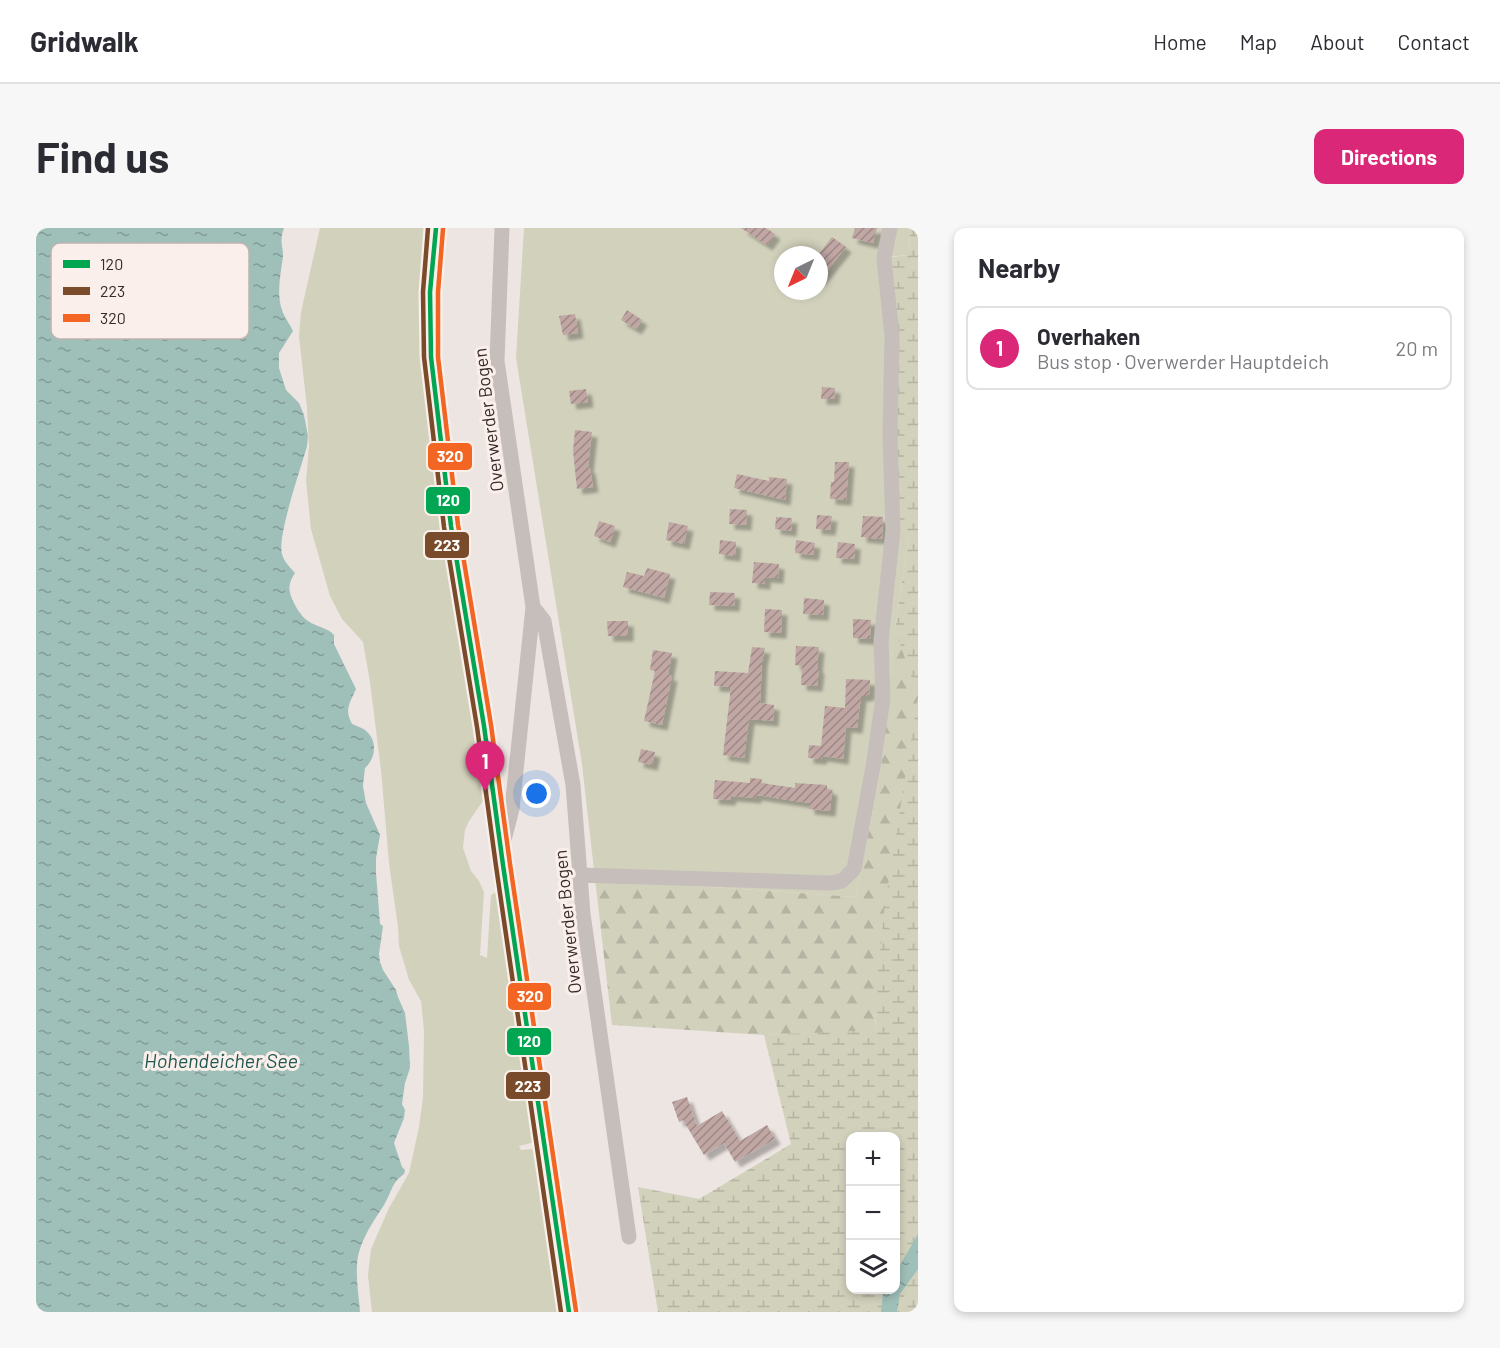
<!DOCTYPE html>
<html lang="en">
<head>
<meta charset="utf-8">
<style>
  :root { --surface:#fff; --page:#f7f7f7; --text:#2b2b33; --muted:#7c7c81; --line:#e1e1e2; --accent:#db2777 }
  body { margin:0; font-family:Barlow,sans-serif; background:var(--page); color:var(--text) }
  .controls { position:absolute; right:18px; bottom:18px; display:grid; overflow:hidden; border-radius:12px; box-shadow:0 3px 9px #0003 }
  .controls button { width:54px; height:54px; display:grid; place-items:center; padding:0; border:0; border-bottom:2px solid var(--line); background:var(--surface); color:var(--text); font:30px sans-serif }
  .compass { position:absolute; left:738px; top:18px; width:54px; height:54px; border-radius:50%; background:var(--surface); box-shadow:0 3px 9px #0003; rotate:223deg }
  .you { position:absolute; left:501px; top:566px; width:21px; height:21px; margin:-15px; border:4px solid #fff; border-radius:50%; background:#1a73e8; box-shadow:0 0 0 9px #1a73e833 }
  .badge { display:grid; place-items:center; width:39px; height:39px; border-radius:50%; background:var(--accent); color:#fff; font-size:20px; font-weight:700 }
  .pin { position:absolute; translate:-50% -50px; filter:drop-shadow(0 2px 3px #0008) }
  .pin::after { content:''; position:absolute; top:32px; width:21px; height:18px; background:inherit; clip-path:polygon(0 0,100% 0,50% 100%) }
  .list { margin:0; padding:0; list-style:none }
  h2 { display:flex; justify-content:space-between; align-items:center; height:78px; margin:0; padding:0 24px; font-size:26px }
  h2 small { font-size:20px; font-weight:400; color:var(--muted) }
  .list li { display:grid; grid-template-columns:39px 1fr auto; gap:18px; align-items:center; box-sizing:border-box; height:84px; margin:0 12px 12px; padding:0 12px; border:2px solid var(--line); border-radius:12px }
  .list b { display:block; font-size:22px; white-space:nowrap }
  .list p { margin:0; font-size:20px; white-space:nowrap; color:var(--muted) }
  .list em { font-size:20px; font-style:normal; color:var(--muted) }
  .icon { flex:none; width:33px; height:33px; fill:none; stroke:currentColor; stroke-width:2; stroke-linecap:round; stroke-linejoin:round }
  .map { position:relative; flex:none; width:882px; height:1084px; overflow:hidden; border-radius:12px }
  header { display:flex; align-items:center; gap:36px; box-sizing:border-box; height:84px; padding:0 30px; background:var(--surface); border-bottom:2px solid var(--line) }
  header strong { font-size:28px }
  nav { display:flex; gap:33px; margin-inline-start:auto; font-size:21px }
  .intro { display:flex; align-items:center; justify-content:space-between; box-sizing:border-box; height:144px; padding:0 36px }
  h1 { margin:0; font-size:42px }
  .button { padding:15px 27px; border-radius:12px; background:var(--accent); color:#fff; font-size:21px; font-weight:700 }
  main { display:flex; gap:36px; padding:0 36px }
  aside { flex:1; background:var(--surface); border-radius:12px; box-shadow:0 3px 9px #0003 }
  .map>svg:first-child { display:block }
  .green { fill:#d2d1bc; fill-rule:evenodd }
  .forest { fill:url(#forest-firs) }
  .wetland { fill:url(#wetland-marsh); fill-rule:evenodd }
  .water { fill:url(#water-ripples) }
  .building { fill:url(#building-hatch); filter:url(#shadow) }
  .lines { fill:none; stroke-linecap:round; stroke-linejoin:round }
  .minor { stroke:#c6bebb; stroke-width:15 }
  .bus-1-casing { stroke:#faefea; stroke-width:9 }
  .bus-2-casing { stroke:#faefea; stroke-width:9 }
  .bus-3-casing { stroke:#faefea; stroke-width:9 }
  .bus-1 { stroke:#00a651; stroke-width:4.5 }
  .bus-2 { stroke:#7a4b2a; stroke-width:4.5 }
  .bus-3 { stroke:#f26522; stroke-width:4.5 }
  .labels { text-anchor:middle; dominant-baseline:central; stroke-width:6; stroke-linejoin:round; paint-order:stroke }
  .street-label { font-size:18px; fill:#372b29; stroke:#faefea }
  .water-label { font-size:20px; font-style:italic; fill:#1f5851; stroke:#faefea }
  .key { fill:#faefea; stroke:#c0b4b0; stroke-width:1.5 }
  .key-label { font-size:16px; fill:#372b29 }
  .line-badge { stroke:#faefea; stroke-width:2 }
  .badge-label { font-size:16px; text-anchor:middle; font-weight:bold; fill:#fff }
</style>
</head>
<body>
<header>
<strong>Gridwalk</strong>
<nav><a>Home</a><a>Map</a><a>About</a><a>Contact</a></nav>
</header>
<div class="intro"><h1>Find us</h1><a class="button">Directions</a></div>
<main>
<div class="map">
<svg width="882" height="1084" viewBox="0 0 882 1084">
  <defs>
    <pattern id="forest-firs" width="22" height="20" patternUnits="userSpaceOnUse" patternTransform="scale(1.5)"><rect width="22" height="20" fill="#d2d1bc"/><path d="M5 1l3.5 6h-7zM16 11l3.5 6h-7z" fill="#b5b4a2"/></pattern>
    <pattern id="wetland-marsh" width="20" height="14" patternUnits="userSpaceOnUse" patternTransform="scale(1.5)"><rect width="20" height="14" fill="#d2d1bc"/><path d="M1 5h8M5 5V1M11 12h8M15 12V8" fill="none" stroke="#b5b4a2"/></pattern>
    <pattern id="water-ripples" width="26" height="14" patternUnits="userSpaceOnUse" patternTransform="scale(1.5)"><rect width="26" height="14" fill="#9fbfb9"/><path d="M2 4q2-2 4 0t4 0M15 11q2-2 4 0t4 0" fill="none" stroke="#829b96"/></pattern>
    <pattern id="building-hatch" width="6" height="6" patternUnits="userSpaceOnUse" patternTransform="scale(1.5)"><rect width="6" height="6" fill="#c0a7a4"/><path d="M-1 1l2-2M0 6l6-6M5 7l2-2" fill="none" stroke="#9d8886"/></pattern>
    <filter id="shadow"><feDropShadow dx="5.5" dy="5.5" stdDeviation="1.5" flood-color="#0004"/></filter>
  </defs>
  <rect width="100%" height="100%" fill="#ede5e2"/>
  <path class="green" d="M284,0H391L388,39L387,91L390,159L397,224L450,565L447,573L433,593L429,602L427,620L435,643L443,653L448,664L444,727L451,730L455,667L460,664L464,669L503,913L483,918L485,922L505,920L530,1084H336L332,1047L335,1021L353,980L373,945L383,899L387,869L388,803L385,773L373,752L363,718L362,699L353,635L345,542L334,454L327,414L306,391L294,368L275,301L270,253L273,218L271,179L263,109L265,84Z
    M488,0H874L873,27L849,29L873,307L859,401L845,538L820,669L559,651L546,536L480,130ZM747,27H783V63H747Z"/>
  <path class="forest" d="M859,401L882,414V789L838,785L841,803L728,807L576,797L559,651L820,669L845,538Z"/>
  <path class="wetland" d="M874,0H882V1084H622L602,959L663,971L755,916L728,807L841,802L838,784L849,675L882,469L859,401L873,307L857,288L848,30L873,27ZM814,908H860V1062H814Z"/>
  <path class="water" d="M0,0H248C243,14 247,16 247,28C245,45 240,65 246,82C248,89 254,96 257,103L243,125V140L250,162L263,175L268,187L272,208L271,218C265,240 241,308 246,326C248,334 254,339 259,345C255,351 252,358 254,364C255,372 265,389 272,393C280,399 291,399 298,407V416L320,461C314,475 308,481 316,496C320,498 325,499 329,502C342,512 340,530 329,540L327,558L330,575L344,607L340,630V645L344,696L347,698L343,726L344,734L347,742L360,762L362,769L369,785L373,818L374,840L369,855L366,876L369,882L368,890L358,915L366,939L369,942L368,946C355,955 356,964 348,977C337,994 322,1015 321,1037C320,1052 323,1069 324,1084H0Z
    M882,1006V1041L864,1066L861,1084H845L847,1065L849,1062H860V1044Z"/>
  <path class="building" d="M705,0H730L739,6L731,17Z
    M819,0H841L837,15L816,10Z
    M796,9L810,19L783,53V26Z
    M591,82L606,92L600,101L585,92Z
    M539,86L542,105L527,107L523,88Z
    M786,159L799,160L798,171H785Z
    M550,161L552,174L535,176L533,163Z
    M539,202L556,204L552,240H554L557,259L541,261L537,223Z
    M799,234H813L810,272L794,271L795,254H798Z
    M701,246L733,253V249L751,251L749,272L698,260Z
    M694,281L711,282L710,297L693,296Z
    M781,287L796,288L794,302L780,301Z
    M827,288L847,289L846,311L825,309Z
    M740,289L756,290L755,303L739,301Z
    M563,293L579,298L574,314L558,308Z
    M633,294L652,298L648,316L630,312Z
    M684,312L700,314L699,328L683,326Z
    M760,312L779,315L777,327L759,325Z
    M802,314L819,316L818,331L800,330Z
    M718,334L743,336L742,350L729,349V356L716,355Z
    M611,340L634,346L628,370L587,359L591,344L608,348Z
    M674,364L699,365L698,378L673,377Z
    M768,370L788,372L787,387L767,386Z
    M729,381L746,382L745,405L728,404Z
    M817,391L835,392L834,411L817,410Z
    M571,393H592V408H572Z
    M760,418L783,419L781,440H783L781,458L765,457L766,438L759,437Z
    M716,419L729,420L726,433L724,475L738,477L737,493L713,491L708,530L687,527L695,459L678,458L679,443L712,445Z
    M617,422L636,425L632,447L636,448L626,497L608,493L619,443L614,442Z
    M810,451L834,452L833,467H831L830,468H825L821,500L810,499L807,531L786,528L785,531L772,530L773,517L785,518L789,478L809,480Z
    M605,521L619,524L616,537L602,534Z
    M714,550L726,551L725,555L759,560V555L791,557V561L796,562L794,583L773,581V575L720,567V570L695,568L694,572L677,571L679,552L714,555Z
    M651,869L661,898L686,883L704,913L731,897L739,911L699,934L688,915L668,927L647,892L643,894L636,874Z"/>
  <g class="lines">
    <path class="minor" d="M400,0L394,64L395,129L406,224L415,298L428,371L448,498L467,637L533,1084
      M466,0L461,133L497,379L476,581L467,616
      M497,379L508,393L537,557L547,686L593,1009
      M544,647L795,655L806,653L818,641L837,539L847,470L845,413L857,302L854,208L856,108L848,30L854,0"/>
    <g class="bus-1-casing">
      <path id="bus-1" d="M400,0L394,64L395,129L415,298L448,498L467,637L533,1084"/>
    </g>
    <g class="bus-2-casing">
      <path id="bus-2" d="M392,0L387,64L388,129L408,299L441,499L460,638L525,1084"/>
    </g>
    <g class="bus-3-casing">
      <path id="bus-3" d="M407,1L402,64V129L422,297L455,497L474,636L540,1083"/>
    </g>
    <use href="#bus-1" class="bus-1"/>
    <use href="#bus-2" class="bus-2"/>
    <use href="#bus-3" class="bus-3"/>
  </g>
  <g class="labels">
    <g class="street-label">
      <text transform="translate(452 192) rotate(-97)">Overwerder Bogen</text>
      <text transform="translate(531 694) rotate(-96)">Overwerder Bogen</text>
    </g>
    <g class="water-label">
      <text x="185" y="832">Hohendeicher See</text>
    </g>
  </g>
  <rect x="15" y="15" width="198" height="96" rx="9" class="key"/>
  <rect x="27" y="32" width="27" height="8" fill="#00a651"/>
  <rect x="27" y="59" width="27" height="8" fill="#7a4b2a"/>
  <rect x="27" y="86" width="27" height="8" fill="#f26522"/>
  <g class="key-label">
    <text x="64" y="42">120</text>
    <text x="64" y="69">223</text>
    <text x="64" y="96">320</text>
  </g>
  <g class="line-badge">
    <rect x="391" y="214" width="46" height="29" rx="6" fill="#f26522"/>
    <rect x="389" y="258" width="46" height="29" rx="6" fill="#00a651"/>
    <rect x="388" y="303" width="46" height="28" rx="6" fill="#7a4b2a"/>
    <rect x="471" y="754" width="45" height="29" rx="6" fill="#f26522"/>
    <rect x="470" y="799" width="46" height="29" rx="6" fill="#00a651"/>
    <rect x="469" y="843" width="46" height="29" rx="6" fill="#7a4b2a"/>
  </g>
  <g class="badge-label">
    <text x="414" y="234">320</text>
    <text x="412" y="278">120</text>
    <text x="411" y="323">223</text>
    <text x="494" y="774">320</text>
    <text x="493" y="819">120</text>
    <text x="492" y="864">223</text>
  </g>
</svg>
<div class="controls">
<button>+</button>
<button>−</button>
<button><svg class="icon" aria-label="layers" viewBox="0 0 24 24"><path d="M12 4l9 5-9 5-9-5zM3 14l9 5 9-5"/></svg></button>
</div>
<svg class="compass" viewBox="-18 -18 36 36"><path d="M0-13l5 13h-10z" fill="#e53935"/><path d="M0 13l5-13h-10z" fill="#7c7c81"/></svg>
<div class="you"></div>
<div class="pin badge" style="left:449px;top:563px">1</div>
</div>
<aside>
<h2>Nearby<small></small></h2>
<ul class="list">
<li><span class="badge">1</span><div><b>Overhaken</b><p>Bus stop · Overwerder Hauptdeich</p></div><em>20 m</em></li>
</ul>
</aside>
</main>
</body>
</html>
